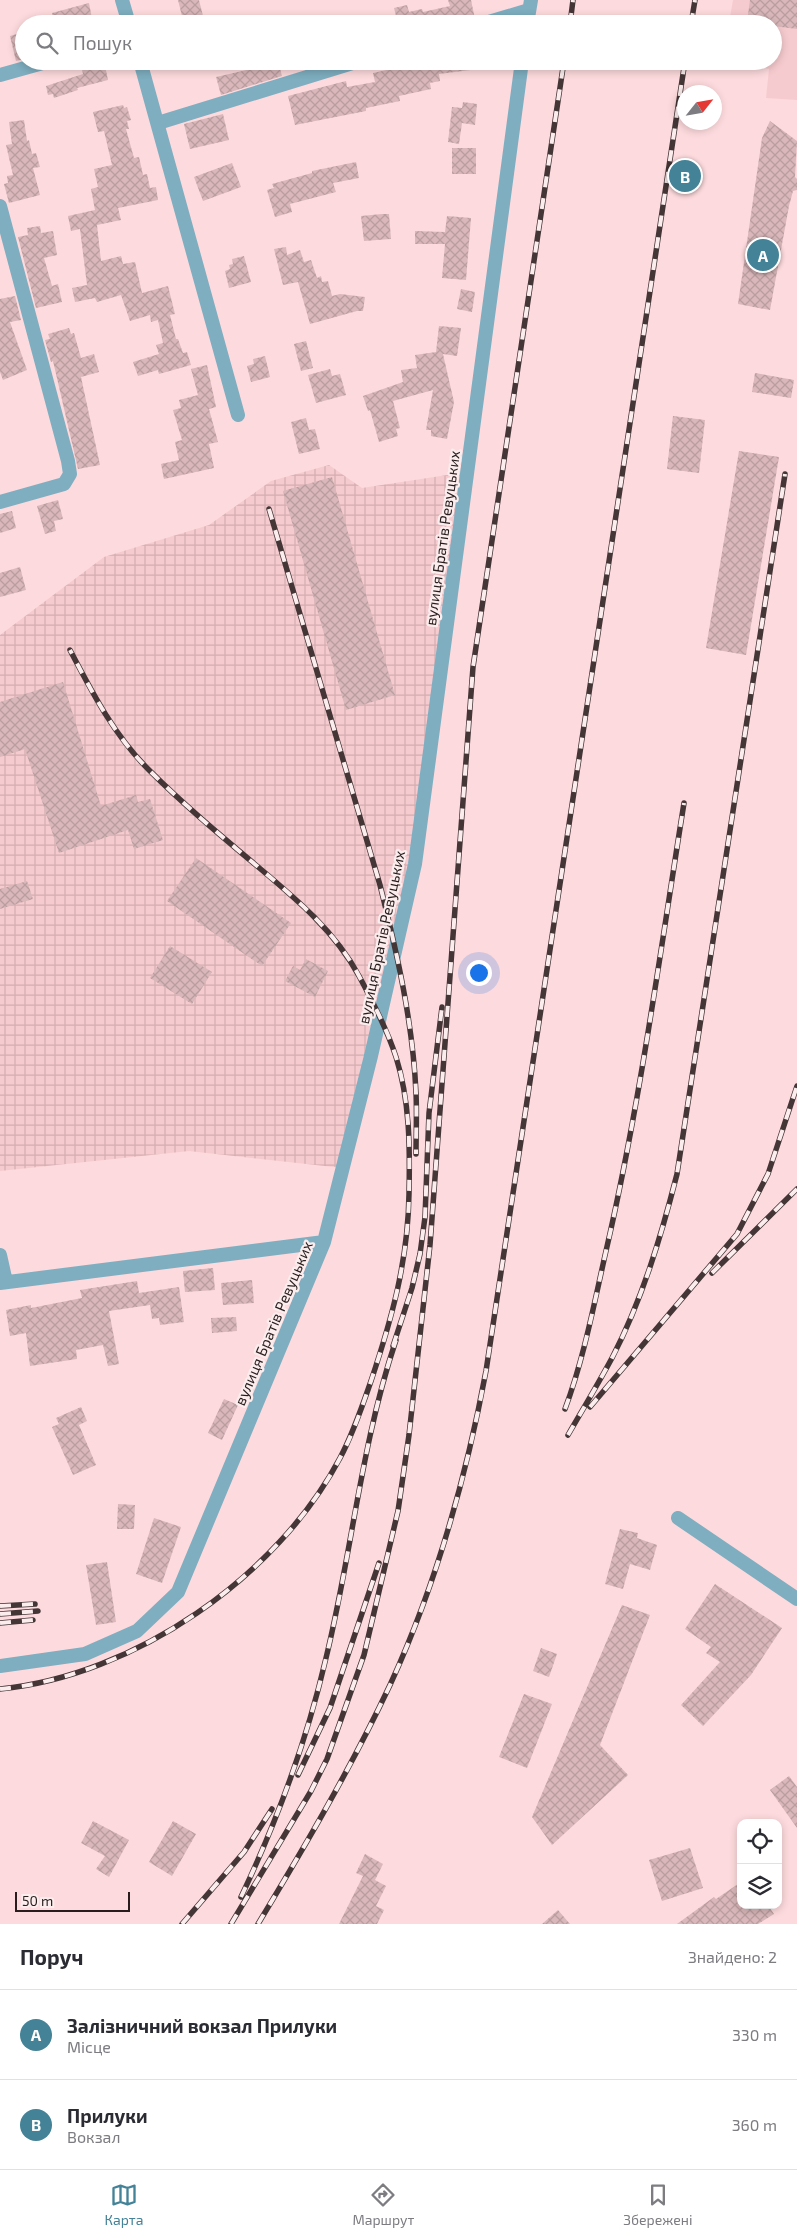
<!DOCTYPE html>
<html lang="uk">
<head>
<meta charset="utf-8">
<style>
  :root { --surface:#fff; --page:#f2f2f3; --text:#2b2b33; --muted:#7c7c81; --line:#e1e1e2; --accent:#438297 }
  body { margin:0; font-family:"Exo 2",sans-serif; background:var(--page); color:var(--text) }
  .controls { position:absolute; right:15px; bottom:15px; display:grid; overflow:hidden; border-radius:10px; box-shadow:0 2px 8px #0003 }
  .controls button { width:45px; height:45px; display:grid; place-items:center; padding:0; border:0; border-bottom:1px solid var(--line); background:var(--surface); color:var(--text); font:25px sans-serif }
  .compass { position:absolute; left:677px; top:85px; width:45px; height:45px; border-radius:50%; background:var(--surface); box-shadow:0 2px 8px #0003; rotate:59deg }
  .scale { position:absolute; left:15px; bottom:12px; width:115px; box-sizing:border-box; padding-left:5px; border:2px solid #281c1d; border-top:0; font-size:14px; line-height:18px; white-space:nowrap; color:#281c1d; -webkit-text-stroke:4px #fbedee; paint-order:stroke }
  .you { position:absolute; left:478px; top:972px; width:18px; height:18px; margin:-12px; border:4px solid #fff; border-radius:50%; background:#1a73e8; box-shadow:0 0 0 8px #1a73e833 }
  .badge { display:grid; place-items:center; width:32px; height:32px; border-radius:50%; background:var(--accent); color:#fff; font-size:16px; font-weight:700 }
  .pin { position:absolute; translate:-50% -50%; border:2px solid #fff; box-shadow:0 1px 5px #0006 }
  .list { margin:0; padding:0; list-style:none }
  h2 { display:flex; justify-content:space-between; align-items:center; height:65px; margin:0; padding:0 20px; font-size:21px }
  h2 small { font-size:16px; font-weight:400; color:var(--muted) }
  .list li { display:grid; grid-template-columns:32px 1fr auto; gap:15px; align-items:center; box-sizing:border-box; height:90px; padding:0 20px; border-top:1px solid var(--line) }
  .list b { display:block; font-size:19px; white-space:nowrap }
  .list p { margin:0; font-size:16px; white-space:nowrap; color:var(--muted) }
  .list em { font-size:16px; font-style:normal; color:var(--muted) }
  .icon { flex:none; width:28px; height:28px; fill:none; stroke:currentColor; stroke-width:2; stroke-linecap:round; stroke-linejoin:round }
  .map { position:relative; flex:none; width:797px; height:1924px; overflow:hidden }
  .search { position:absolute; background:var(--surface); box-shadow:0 2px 8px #0003; left:15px; right:15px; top:15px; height:55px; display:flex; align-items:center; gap:12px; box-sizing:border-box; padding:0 18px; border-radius:28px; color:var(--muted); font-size:19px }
  .sheet { height:245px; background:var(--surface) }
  nav { display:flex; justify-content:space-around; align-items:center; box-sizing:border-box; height:70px; border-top:1px solid var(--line); background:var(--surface); font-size:14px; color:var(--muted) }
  nav a { display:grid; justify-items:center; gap:2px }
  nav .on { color:var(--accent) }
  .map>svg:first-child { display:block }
  .built { fill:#f6cbcf }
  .industrial { fill:url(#industrial-grid) }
  .building { fill:url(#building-cross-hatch) }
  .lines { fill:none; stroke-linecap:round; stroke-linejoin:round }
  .street { stroke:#7eaec0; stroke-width:14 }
  .rail-casing { stroke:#443536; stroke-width:5.5 }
  .rail { stroke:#fbedee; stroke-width:4; stroke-dasharray:11; stroke-linecap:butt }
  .labels { text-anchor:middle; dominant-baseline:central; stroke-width:4.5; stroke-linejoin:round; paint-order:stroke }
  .street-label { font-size:15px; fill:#281c1d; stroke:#fbedee }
</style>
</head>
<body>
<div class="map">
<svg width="797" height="1924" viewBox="0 0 797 1924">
  <defs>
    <pattern id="industrial-grid" width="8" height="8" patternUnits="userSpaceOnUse" patternTransform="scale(1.25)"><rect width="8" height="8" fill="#f6cbcf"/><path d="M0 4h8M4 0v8" fill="none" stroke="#d3aeb1"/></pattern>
    <pattern id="building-cross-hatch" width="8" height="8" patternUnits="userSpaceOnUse" patternTransform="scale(1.25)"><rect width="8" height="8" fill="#d9b7ba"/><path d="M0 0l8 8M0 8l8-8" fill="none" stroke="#ba9d9f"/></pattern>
  </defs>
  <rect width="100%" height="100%" fill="#fddadd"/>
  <path class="built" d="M733,0H797V100L766,98L769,69L739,61H773V24L729,23Z"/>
  <path class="industrial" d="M329,465L362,488L467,472L415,864L343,1168L189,1151L0,1171V635L104,557L209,525L271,481Z"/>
  <path class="building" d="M178,0H199L204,20L184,24Z
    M448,0H471L475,19L474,21L463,24H382L381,20L396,16L394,8L407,5L409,12L422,9L423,12L450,6Z
    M750,0H797V29L773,26V24L747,22Z
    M89,3L93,24H53L52,13Z
    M24,32V59L16,61L10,36Z
    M80,61H104L108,80L77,88L78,90L54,98L53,94L48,95L46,86L83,74Z
    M249,61H278L282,76L221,95L216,77L251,69Z
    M413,61H477L478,69L439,74L440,81L430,83L431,89L399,96L400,101L366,108V111L295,125L288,96L346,81L347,87L375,82L373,73L405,66L404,63Z
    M463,102L477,104L475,125L462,123L459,144L448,142L452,107L462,108Z
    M123,105L124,108L127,107L131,120L127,121L129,129H126L134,158L139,157L143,175L147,174L150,188L156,187L158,200L118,208L121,220L97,225L101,261L121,256L123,264L135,262L142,293L168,286L175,314L170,315L176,339H178L183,353L187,352L191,365L159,374L158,370L138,376L133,362L159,354L156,345L163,343L158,320L151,322L150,315L130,321L121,295L97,302L95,298L75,302L72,288L87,285L80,229L71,231L68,216L95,210L91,189L98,187L94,169L112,165L104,131L98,132L93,112Z
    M223,114L229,140L190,149L184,124Z
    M24,120L27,141L29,140L32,154L36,153L40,167L33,168L40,195L9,203L4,184L8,183L7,176L13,175L6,145L12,144L9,122Z
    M770,121L797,141L795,177L797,179V190L793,191L789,206L770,310L738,304L762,138Z
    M452,148H476V174H452Z
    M356,162L359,178L333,183L336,192L290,204L292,212L275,217L267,190L274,188L272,184L312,173V171Z
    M232,163L241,187L203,201L194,177Z
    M382,214H389L391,239L364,241L361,216Z
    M447,216L471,218L466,280L442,278L445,244H415V231L445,232Z
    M40,226L41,233L53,231L57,255L44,258L52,286L58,284L62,302L36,308L18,237L28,235L27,228Z
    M286,247L287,255L300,250L304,262L311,260L317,278L321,276L322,282L328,281L332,296L340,294L365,297L363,311H357L310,324L298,282L283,285L274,249Z
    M244,256L251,282L229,288L225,271L230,269L229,265L233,264L232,259Z
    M461,289L475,292L472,312L457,309Z
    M15,296L21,320L10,322L27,370L3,380L0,372V299Z
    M439,326L461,328L457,356L443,354L454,402L447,439L431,436V430H426L433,390L393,401L400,428L396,429L398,436L379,442L370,410L368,411L363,396L403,382L401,370L417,368L415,355L436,352Z
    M69,328L71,334L74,333L81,358L94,354L99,372L81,377L100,465L78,469L53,361L51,362L45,340L50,339L48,334Z
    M306,341L313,368L301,371L294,344Z
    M265,356L270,377L251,382L247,366L254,364L253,359Z
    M207,365L216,407L209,409L218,442L209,444L214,468L164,479L161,464L179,460L175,442L182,440L173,410L181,408L179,400L198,395L191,369Z
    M330,369L332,376L340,374L346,395L316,403L308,375Z
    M755,373L794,380L791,398L752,392Z
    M673,416L705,420L699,473L667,469Z
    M306,418L309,430L315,429L320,449L299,454L291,422Z
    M739,451L779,457L746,655L706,648Z
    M332,477L395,695L346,710L283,491Z
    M58,500L63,519L54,521L56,531L45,534L37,506Z
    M12,511L16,528L0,533V514Z
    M20,567L26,590L0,597V573Z
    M63,682L101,806L136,795L138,802L150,799L163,840L134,849L128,830L59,853L25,749L0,757V702Z
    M196,858L291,923L262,966L167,901Z
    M27,881L33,899L0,909V889Z
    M170,946L212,972L192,1004L150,978Z
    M306,959L328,971L315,997L285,981L293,966L300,970Z
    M213,1268L215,1290L185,1292L183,1271Z
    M252,1280L254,1303L223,1305L221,1283Z
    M137,1281L139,1293L179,1287L184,1322L160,1325L159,1318L152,1319L150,1305L109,1311L119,1364L108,1366L103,1345L76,1350L77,1359L30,1366L26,1333L10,1336L6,1310L31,1305V1308L82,1298L80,1290Z
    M236,1317L237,1331L212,1333L211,1318Z
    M224,1399L238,1405L222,1440L208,1433Z
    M81,1407L87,1421L79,1425L96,1465L73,1475L52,1427L59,1424L56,1418Z
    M118,1504L135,1505L134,1529H117Z
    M154,1518L181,1527L162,1583L136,1574Z
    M620,1529L638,1533L637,1538L657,1545L650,1570L630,1564L623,1589L605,1584Z
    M107,1562L116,1622L96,1625L86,1565Z
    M715,1584L782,1628L751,1675L703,1726L681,1705L720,1662L706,1653L711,1647L685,1629Z
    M622,1605L650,1615L600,1745L628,1775L552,1845L532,1817Z
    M541,1648L557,1654L549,1677L533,1671Z
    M524,1694L552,1704L527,1768L499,1757Z
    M789,1776L797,1787V1828L770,1790Z
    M93,1821L129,1840L109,1877L96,1869L105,1856L81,1843Z
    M173,1821L196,1834L172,1876L149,1862Z
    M690,1848L703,1888L662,1901L649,1860Z
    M365,1854L383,1864L375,1880L386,1886L376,1906L384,1910L377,1924H339L363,1876L356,1873Z
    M741,1882V1905H768L774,1914L758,1924H677L714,1897L716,1899Z
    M558,1910L570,1924H542Z"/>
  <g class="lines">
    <path class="street" d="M122,0L129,24
      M482,24L529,10
      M527,24L531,0
      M140,61L238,415
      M0,75L50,61
      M158,123L359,61
      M0,206L68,461L70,474L64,484L0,502
      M0,1255L6,1282
      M0,1283L324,1242
      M678,1518L797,1599
      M0,1666L85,1654L137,1631L178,1592L324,1242L371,1056L415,864L522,61"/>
    <g class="rail-casing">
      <path id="rail" d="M570,24L573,0
        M691,24L695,0
        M269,509L380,885C397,953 413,1023 416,1093C417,1113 416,1134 416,1154
        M712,1273L797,1189
        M393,1346L412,1288L420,1254L425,1217L429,1113L442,1007
        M590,1407L737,1234L768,1174L797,1086
        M565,1409C584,1358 594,1304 606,1251C640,1104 660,953 684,803
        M568,1435C583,1409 598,1384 612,1358C642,1300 661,1237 677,1174L785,474
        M0,1606L35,1604
        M0,1614L38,1611
        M0,1623L33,1620
        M0,1689C134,1676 277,1577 340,1458C353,1434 362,1407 371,1381C392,1318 408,1261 409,1194C410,1148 410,1101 396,1057C387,1029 373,1002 359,976C335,931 295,898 257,866C220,835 183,804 149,770C114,735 93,694 70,650
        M298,1775L330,1708L379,1563
        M241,1897C277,1821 307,1740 326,1658C352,1552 361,1444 396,1340
        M182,1924L244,1852L272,1809
        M231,1924L311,1791L327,1759L364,1655L398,1511L409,1435L430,1245L473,667L564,61
        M258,1924C305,1846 351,1768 390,1685C436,1585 466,1478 486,1371L685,61"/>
    </g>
    <use href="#rail" class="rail"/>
  </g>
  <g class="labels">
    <g class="street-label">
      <text transform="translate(442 538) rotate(-82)">вулиця Братів Ревуцьких</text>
      <text transform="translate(381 937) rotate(-78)">вулиця Братів Ревуцьких</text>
      <text transform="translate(273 1323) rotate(-67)">вулиця Братів Ревуцьких</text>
    </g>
  </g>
</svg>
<div class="controls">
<button><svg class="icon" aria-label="locate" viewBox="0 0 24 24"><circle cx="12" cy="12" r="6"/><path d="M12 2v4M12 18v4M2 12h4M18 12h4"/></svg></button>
<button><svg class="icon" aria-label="layers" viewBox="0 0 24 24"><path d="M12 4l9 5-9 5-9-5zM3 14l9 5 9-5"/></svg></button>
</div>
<svg class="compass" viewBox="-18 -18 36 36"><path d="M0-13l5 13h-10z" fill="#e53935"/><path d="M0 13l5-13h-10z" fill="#7c7c81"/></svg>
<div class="scale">50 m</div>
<div class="you"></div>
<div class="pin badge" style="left:763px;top:255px">A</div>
<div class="pin badge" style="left:685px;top:176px">B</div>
<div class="search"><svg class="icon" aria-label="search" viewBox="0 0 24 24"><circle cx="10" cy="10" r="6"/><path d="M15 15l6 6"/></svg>Пошук</div>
</div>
<section class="sheet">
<h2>Поруч<small>Знайдено: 2</small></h2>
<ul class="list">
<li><span class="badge">A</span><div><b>Залізничний вокзал Прилуки</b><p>Місце</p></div><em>330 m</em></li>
<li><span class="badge">B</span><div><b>Прилуки</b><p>Вокзал</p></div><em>360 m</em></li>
</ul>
</section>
<nav>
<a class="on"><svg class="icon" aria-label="map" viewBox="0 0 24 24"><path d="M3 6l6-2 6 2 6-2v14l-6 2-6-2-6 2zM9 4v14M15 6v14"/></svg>Карта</a>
<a><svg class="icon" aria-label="directions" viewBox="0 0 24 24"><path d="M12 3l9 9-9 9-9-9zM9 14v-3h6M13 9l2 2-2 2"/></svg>Маршрут</a>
<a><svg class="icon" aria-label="saved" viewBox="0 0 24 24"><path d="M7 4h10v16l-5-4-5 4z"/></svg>Збережені</a>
</nav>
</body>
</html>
